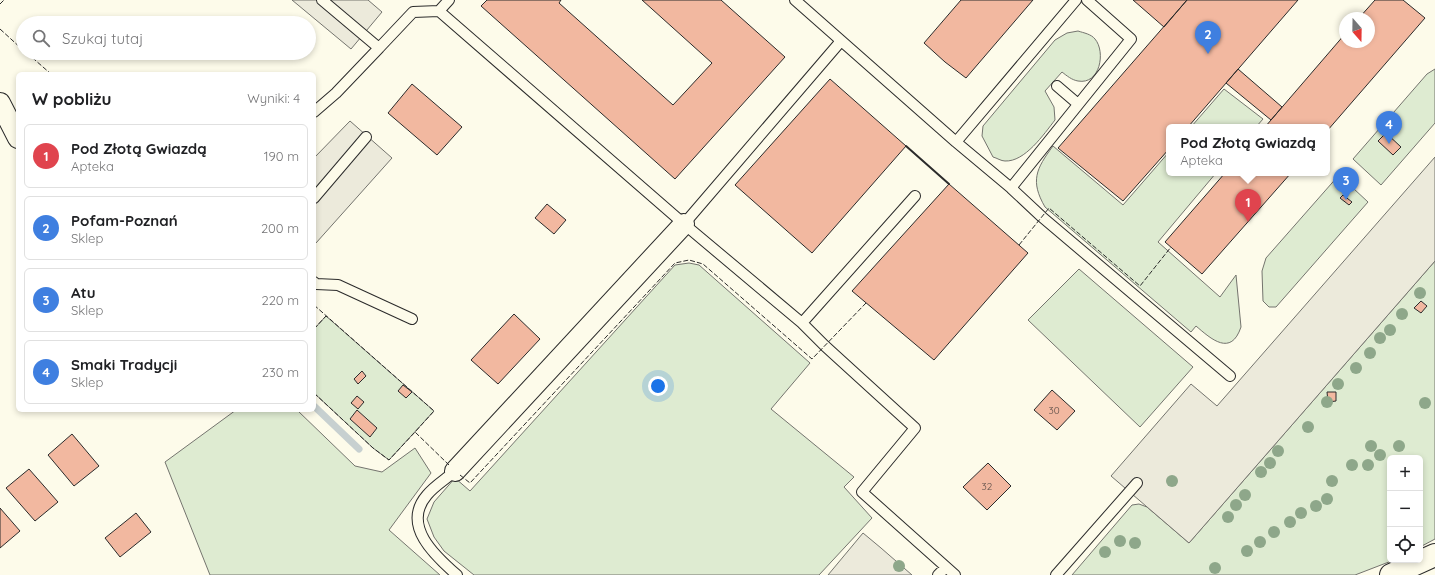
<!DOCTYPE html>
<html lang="pl">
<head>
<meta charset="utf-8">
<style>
  :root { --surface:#fff; --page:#f6f6f6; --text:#202124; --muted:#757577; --line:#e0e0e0; --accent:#0f766e }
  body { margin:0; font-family:Quicksand,sans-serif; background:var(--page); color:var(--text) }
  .controls { position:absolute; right:12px; bottom:12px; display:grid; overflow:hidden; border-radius:6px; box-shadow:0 2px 6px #0003 }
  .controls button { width:36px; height:36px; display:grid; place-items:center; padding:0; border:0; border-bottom:1px solid var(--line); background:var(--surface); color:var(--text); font:20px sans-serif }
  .compass { position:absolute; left:1339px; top:12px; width:36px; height:36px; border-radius:50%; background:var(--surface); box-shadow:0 2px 6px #0003; rotate:160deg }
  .you { position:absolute; left:658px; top:386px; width:14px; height:14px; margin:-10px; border:3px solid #fff; border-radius:50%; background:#1a73e8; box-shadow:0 0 0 6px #1a73e833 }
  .badge { display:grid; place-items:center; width:26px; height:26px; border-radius:50%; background:var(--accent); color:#fff; font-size:13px; font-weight:700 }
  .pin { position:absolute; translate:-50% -33px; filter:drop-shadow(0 1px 2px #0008) }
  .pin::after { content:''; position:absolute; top:21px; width:14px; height:12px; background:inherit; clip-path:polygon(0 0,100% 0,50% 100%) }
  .popup { position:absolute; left:1166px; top:124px; width:164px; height:52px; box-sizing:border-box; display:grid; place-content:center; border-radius:6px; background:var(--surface); filter:drop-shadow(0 1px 3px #0005); font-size:13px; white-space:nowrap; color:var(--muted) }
  .popup b { font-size:15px; color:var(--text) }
  .popup::after { content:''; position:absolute; left:50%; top:100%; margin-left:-8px; border:8px solid transparent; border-top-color:var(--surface) }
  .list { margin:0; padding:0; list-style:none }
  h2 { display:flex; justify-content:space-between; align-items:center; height:52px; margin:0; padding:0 16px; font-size:17px }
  h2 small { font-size:13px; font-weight:400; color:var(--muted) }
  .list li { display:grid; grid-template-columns:26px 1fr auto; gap:12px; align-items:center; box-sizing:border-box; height:64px; margin:0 8px 8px; padding:0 8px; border:1px solid var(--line); border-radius:6px }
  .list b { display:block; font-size:15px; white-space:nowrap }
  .list p { margin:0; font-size:13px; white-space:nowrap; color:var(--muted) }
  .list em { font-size:13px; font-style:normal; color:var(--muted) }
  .icon { flex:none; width:22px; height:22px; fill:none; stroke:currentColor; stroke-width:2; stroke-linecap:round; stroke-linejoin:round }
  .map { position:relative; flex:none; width:1435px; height:575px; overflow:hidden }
  .search { position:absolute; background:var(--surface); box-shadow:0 2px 6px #0003; left:16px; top:16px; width:300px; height:44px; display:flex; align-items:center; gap:10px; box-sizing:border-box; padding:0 14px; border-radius:22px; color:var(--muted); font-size:15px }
  .panel { position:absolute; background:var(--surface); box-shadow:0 2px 6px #0003; left:16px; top:72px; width:300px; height:340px; border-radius:6px }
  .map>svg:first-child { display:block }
  .green { fill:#deebd1; stroke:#74746e }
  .parking { fill:#eceadb; stroke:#74746e }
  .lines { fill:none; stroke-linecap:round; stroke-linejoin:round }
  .stream { stroke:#c7d0d0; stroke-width:7 }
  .building { fill:#f2b8a0; stroke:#2b2b2b }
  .service-casing { stroke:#2b2b2b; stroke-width:12 }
  .minor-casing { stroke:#2b2b2b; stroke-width:22 }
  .tertiary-casing { stroke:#2b2b2b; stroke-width:24 }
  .service { stroke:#fdfbea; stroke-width:10 }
  .minor { stroke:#fdfbea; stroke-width:20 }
  .tertiary { stroke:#fdfbea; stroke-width:22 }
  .fence { stroke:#2b2b2b; stroke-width:1; stroke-dasharray:5 2; stroke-linecap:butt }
  .wall { stroke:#2b2b2b; stroke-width:2 }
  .tree { fill:#8ea78a }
  .labels { text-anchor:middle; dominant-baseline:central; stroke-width:3; stroke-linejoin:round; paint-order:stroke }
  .number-label { font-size:10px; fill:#5d4e48 }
</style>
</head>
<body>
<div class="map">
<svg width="1435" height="575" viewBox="0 0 1435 575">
  <rect width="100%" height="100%" fill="#fdfbea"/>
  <path class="green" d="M1078,31C1084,33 1091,34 1095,39C1106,52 1100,85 1078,81C1072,80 1067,76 1062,72L1045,91L1054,107L1055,120C1044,134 1025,162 1005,161C1001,161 997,158 993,157L982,136L983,126L1055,40L1067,33Z
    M1435,69V123L1381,185L1353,159L1427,74Z
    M1224,89L1263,119L1256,127H1191Z
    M1053,146L1123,205L1169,152V173H1216L1158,242L1220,297L1236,275L1241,327C1231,357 1211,339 1196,326L1191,332L1045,207C1030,181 1036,169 1053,146Z
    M1339,175L1368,202L1276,307H1269L1263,301L1262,271L1266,258Z
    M1435,261V539L1420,547V458H1390V560H1394L1355,575H1072L1132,505L1139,504L1147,507L1189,543Z
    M689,263L699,265L810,363L771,409L854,477L844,487L872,518L819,575H474L444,551L434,537L427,519L434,502L455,478L470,491L675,265Z
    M1079,269L1193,367L1140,427L1028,320Z
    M326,316L434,411L389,460L373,448L314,393V329Z
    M236,410H297L355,466L382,472L415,448L431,473L389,530L440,575H210L165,462Z"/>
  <path class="parking" d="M292,0H368L382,12L351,49Z
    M350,121L392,158L316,243L314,241V158Z
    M1435,157V261L1189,543L1111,476L1191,384L1217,406Z
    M863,533L881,548L912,575H828Z"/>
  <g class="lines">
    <path class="stream" d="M314,406L359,449"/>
  </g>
  <path class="building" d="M487,0H561L559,3L673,105L712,63L642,0H721L785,57L675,179L481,6Z
    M961,0H1033L966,78L945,62L924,43Z
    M1133,0H1187L1164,27Z
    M1187,0H1298L1188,127H1169V149L1123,201L1058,148Z
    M1375,0H1403L1425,18L1327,131V127H1265L1345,34V42H1369V18H1359Z
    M1238,69L1282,107L1271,120L1226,83Z
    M830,79L906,146L812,253L735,185Z
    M412,84L462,127L437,155L388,113Z
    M1386,133L1401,147L1393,155L1378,141Z
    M1225,173H1291L1202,274L1165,242Z
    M949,184L1028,253L934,360L852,291Z
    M1343,195L1352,202L1349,205L1340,198Z
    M547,204L566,220L554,234L535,218Z
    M1421,301L1427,306L1421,313L1414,308Z
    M514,314L540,339L498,384L471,360Z
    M362,371L366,376L358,384L354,379Z
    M403,385L412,392L406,398L398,391Z
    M1052,390L1075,411L1057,430L1034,410Z
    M1327,392H1336V401L1328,402Z
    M357,396L364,402L358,409L351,403Z
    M357,410L377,428L370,437L350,419Z
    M72,434L99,466L74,486L48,455Z
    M988,463L1011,486L987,510L963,487Z
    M29,469L58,502L35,521L6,488Z
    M0,508L20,531L0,548Z
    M136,513L151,532L120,557L105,538Z"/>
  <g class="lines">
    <g class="service-casing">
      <path id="service" d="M322,0L379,48L413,12L439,11
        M449,0L439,11L684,224
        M795,0L956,142L1011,188L1042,217L1230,376
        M841,41L684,224L802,323L825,346L915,428L862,492L955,575
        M1057,86L1078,104
        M314,112L336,93L379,48
        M956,142L1076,0
        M1011,188L1131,39L1087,0
        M314,198L366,137
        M314,282L316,284L338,285L412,319
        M802,323L915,196
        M455,471C446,479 434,486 427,495C401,525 435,556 457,575
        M938,575L946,567
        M1056,575L1137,483"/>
    </g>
    <g class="minor-casing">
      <path id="minor" d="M0,103L18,138
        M455,471L684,224"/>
    </g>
    <g class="tertiary-casing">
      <path id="tertiary" d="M1391,575L1435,555"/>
    </g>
    <use href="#service" class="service"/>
    <use href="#minor" class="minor"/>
    <use href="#tertiary" class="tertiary"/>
    <path class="fence" d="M0,4L4,0
      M0,29L23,50
      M27,53L51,74
      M1019,245L1049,208L1140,286L1171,247
      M314,305L434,411L415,432L449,465
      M314,329L326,316L327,317
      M314,393L373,448L389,460L416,431
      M460,475L470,483L675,263L689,260L703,264L812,359L866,303"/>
    <path class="wall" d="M906,146L949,184"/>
  </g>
  <g class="tree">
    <circle cx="1420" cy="293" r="6"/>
    <circle cx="1402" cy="314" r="6"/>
    <circle cx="1390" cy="330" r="6"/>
    <circle cx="1380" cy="338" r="6"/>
    <circle cx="1370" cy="353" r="6"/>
    <circle cx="1356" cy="368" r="6"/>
    <circle cx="1338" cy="384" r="6"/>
    <circle cx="1327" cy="402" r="6"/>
    <circle cx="1425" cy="403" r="6"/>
    <circle cx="1308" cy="427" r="6"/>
    <circle cx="1371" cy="446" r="6"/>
    <circle cx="1399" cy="446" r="6"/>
    <circle cx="1278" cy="451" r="6"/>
    <circle cx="1380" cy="455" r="6"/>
    <circle cx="1270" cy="463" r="6"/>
    <circle cx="1352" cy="465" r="6"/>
    <circle cx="1368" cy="465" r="6"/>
    <circle cx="1261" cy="472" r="6"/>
    <circle cx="1172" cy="481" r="6"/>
    <circle cx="1332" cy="481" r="6"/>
    <circle cx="1245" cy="495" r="6"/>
    <circle cx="1327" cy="499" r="6"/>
    <circle cx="1236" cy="505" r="6"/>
    <circle cx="1316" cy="506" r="6"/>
    <circle cx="1301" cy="513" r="6"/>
    <circle cx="1228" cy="517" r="6"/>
    <circle cx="1290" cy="522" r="6"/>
    <circle cx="1274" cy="532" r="6"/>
    <circle cx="1120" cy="541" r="6"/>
    <circle cx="1260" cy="542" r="6"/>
    <circle cx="1135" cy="543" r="6"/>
    <circle cx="1247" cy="551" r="6"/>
    <circle cx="1105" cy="552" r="6"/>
    <circle cx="899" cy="566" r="6"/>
    <circle cx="1215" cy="568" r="6"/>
  </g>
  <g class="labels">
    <g class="number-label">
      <text x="1054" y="410">30</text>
      <text x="987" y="486">32</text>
    </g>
  </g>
</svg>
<div class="controls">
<button>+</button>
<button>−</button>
<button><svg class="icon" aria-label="locate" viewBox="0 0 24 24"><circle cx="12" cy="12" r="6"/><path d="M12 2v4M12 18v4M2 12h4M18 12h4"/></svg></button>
</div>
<svg class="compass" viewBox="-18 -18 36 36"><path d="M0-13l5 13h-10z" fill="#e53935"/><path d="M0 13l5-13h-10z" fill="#757577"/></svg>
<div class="you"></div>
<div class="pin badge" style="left:1248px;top:222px;background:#e0444e">1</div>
<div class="popup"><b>Pod Złotą Gwiazdą</b>Apteka</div>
<div class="pin badge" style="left:1208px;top:54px;background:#3f7fe0">2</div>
<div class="pin badge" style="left:1346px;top:200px;background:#3f7fe0">3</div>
<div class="pin badge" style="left:1389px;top:144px;background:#3f7fe0">4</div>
<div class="search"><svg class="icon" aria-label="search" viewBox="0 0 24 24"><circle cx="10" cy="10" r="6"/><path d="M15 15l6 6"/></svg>Szukaj tutaj</div>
<section class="panel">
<h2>W pobliżu<small>Wyniki: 4</small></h2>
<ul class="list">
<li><span class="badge" style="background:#e0444e">1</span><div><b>Pod Złotą Gwiazdą</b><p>Apteka</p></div><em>190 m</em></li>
<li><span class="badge" style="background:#3f7fe0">2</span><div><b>Pofam-Poznań</b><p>Sklep</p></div><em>200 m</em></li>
<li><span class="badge" style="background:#3f7fe0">3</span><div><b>Atu</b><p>Sklep</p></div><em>220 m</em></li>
<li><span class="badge" style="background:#3f7fe0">4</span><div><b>Smaki Tradycji</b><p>Sklep</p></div><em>230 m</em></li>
</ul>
</section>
</div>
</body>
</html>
